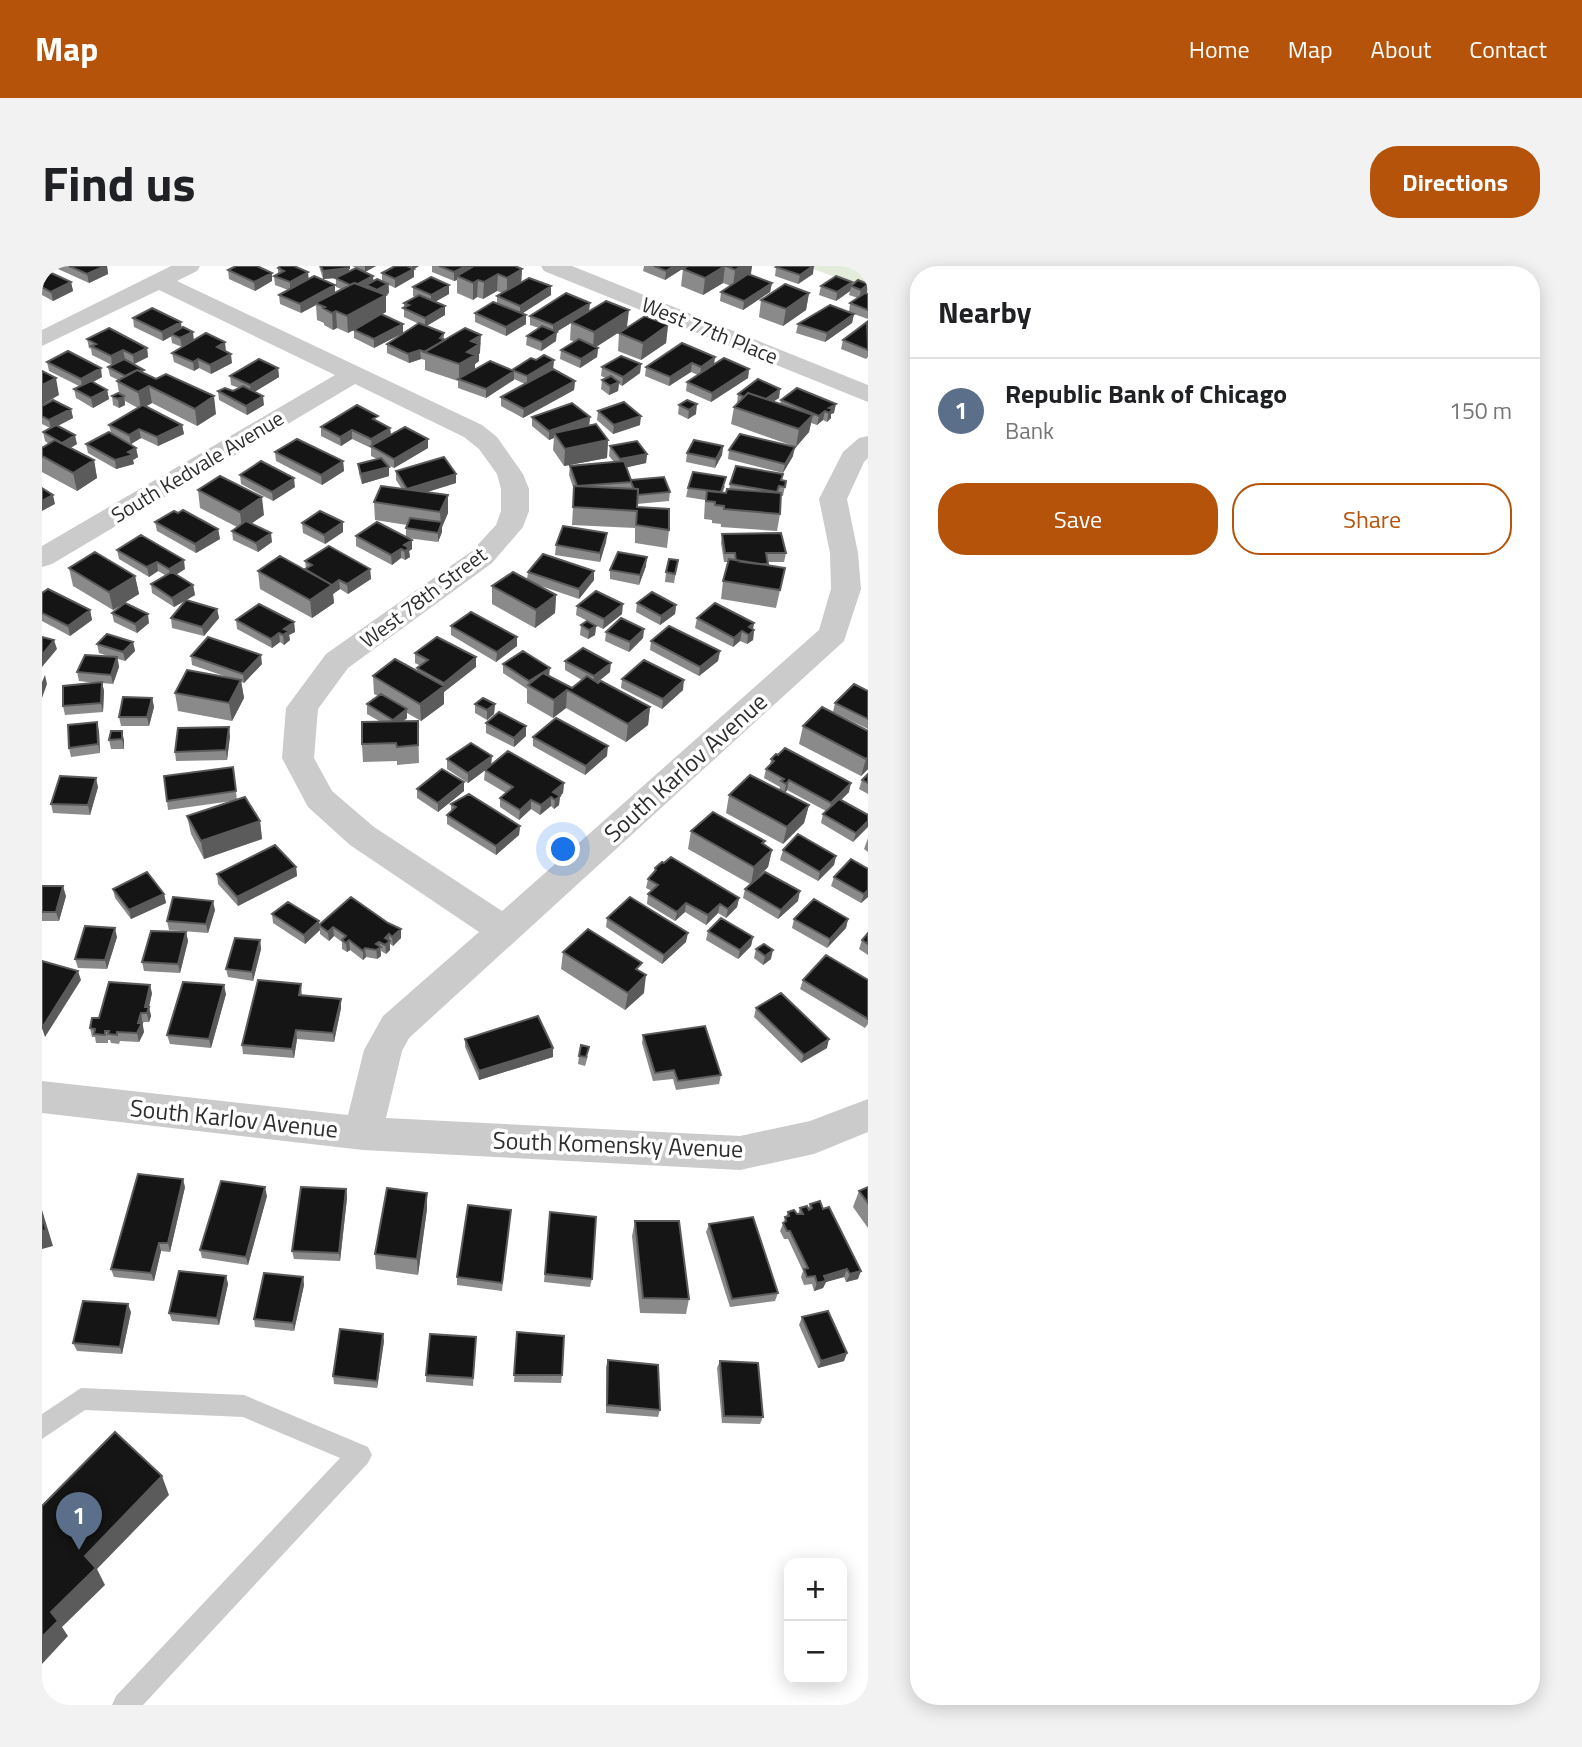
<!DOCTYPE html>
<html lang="en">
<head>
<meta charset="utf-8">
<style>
  :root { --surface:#fff; --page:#f2f2f2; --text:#202124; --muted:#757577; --line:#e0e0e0; --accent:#b45309 }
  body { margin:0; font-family:"Titillium Web",sans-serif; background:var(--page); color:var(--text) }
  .controls { position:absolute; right:21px; bottom:21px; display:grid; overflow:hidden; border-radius:14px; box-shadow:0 4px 18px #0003 }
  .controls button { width:63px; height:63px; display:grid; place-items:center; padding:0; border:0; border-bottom:2px solid var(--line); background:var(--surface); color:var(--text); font:35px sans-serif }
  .you { position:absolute; left:522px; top:584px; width:24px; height:24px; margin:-18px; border:5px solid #fff; border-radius:50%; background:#1a73e8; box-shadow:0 0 0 10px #1a73e833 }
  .badge { display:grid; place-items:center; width:46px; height:46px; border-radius:50%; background:var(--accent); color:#fff; font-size:23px; font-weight:700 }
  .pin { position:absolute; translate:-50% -58px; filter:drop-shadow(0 2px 4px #0008) }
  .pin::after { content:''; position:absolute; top:37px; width:24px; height:21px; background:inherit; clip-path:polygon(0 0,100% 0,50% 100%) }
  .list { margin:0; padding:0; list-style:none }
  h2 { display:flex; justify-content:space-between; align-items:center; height:91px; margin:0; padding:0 28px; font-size:30px }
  h2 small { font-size:23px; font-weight:400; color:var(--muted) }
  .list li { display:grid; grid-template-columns:46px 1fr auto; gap:21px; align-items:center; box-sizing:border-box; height:105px; padding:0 28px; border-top:2px solid var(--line) }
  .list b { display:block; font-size:26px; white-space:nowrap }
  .list p { margin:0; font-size:23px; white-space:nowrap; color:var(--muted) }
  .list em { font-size:23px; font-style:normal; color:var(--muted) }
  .actions { display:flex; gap:14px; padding:21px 28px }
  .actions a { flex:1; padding:16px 0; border:2px solid var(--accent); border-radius:28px; text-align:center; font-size:24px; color:var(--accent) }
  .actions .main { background:var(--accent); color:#fff }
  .map { position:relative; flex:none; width:826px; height:1439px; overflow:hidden; border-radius:28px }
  header { display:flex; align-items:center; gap:42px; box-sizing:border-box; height:98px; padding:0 35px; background:var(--accent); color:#fff }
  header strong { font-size:33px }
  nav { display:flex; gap:38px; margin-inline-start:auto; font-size:24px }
  .intro { display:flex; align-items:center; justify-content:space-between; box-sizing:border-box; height:168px; padding:0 42px }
  h1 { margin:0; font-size:49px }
  .button { padding:18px 32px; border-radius:28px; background:var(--accent); color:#fff; font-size:24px; font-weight:700 }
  main { display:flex; gap:42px; padding:0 42px }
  aside { flex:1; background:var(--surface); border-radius:28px; box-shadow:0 4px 18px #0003 }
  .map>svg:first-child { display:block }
  .green { fill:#e3ebdb }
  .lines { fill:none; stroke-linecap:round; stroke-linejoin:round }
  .lane { fill:#cbcbcb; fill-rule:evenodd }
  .street { fill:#cbcbcb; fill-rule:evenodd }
  .wall { fill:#8a8a8a }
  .shaded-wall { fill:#5b5b5b }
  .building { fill:#151515; stroke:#5b5b5b; stroke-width:2 }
  .labels { text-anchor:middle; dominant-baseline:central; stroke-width:7; stroke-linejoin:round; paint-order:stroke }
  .far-street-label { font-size:21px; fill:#2e2e2e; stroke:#fff }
  .street-label { font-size:24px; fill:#2e2e2e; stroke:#fff }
</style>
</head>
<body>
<header>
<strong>Map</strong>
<nav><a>Home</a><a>Map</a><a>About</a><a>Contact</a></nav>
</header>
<div class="intro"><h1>Find us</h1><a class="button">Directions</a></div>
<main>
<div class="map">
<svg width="826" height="1439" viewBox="0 0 826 1439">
  <rect width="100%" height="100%" fill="#fff"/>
  <path class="green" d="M763,0H810L826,6V23Z"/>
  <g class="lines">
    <path class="lane" d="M39,1122L202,1129L326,1181L330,1189L326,1197L101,1439H70L74,1430L298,1192L201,1151L43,1144L0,1173V1148Z"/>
    <path class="street" d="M129,0H158L155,5L135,15L440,159L455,171L481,208L487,223V245L481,261L450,297L306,402L276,443L272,492L290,525L332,561L460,645L777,364L789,323L788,287L777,233L801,186L817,172L826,170V192L822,196L805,233L816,287L819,323L802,375L367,772L360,785L344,852L698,870L768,855L826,833V866L772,888L698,904L321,884L0,847V815L306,849L322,784L341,750L437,666L308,579L266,541L240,492L244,442L284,388L430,285L454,259L459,245V223L455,208L437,183L422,171L313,118L10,298L0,301V280L293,109L117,24L0,80V64Z
      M499,0H530L826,119V136L502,5Z"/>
  </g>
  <path class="wall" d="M16,0H65L66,8L47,17L16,3Z
    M277,0H307V5L332,15H340V7L353,0H377L372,3V11L353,22L347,19V27L343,29L344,46L340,48L361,67L332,82L312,72V64L306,67L295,62L291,64L282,59V57L275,54L274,39L259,47L238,38L237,29L246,24L233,19L232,10L236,7V2L267,13L293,27L299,23L294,21V12L281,13Z
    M310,0H334L323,6Z
    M390,0H473L480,3L479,16L509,29L480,47L484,49V58L464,70L433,56V47L455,38V30L461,27L455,25L441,33L435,31L431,34L415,27V14L412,15L390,6Z
    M602,0H645L623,14L601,5Z
    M646,0H710L709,9L730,17L728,26L701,44L678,35L679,26L689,20L681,17L661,29L639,20L641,3Z
    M734,1L771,8L756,18L733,10Z
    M186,4L230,7V15L213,25L187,13Z
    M0,7L29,16L31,25L11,35L0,29Z
    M810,16L809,20L826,18L824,27L826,28V53L812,48L810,57L783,76L754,67L756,58L807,46L808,37L816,32L807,29L808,25L794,35L777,29L779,20Z
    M371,21L407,28L393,36L403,40V49L384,60L402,67V74L438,87L437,88V95L433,98V104L470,105L494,94H512L511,103L509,104L533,115L532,124L481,152L459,140V131L483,118L472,113L444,132L416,122V115L383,104V94L379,93L367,97L345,87V78L377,58L362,51V37L373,31L371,30Z
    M767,27L764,44L741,60L717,51L719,34Z
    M547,45L585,61L554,81L556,82L555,91L538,102L518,93L519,84L533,76L528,74L529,57L514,66V75L499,85L484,79L485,70L497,62L488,59V50Z
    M91,52L140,62L152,74L184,85L190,97L169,108L157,102L152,105L132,96L130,87L140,81L130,77L129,70L121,75L92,61Z
    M826,56V91L824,93L799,83L801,74Z
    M626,59L624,77L599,94L576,85L577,67Z
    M45,73L105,82L106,91L92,98L102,107L174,148L155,160L110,137L103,141L140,159L142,168L116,180L99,172L89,178L94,182L96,191L91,194L92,198L74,203L46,187L44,178L69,167L67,159L96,142L83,135V139L77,142L71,139L70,130L77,127L75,115L76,114L68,110L66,101L70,99L50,89L49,83L47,82Z
    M640,77L672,98L707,103L706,112L669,136L644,125L645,116L656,109L649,106L627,120L603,110L604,101Z
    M5,96L60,111L51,116L65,124L67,133L51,142L34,132L32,123L37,120L7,105Z
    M599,98L598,107L580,120L577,118L576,125L567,129L559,123L560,114L564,112L559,110L560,101Z
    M236,102L237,111L212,126L222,139L205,149L177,134L176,125H191L197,122L189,119L188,110Z
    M738,123L737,132L731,135L738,138L739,134L792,147L789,148V152L785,156L781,154L775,159L769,157L767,166L754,181L689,158L692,141L695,138L696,128Z
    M637,139L654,148L646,153L636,148Z
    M0,140L29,143L31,152L16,160L35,178L28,182L52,194L55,212L35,225L0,206V182L7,178L3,175L1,166L8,162L0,158Z
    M556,145L598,159L571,168L555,154Z
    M490,151H548L547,160L566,174L565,192L522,200L511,184L512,172L507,174L490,160Z
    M336,155L348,162L349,169L386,173V182L352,202L345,199L347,210L320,218L317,208L316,198L335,193L329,190V182L310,173L299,180L279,170V161Z
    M568,180L605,188L604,197L584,201L589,214L628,226L627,235L595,238V241L627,264L625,282L593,277V262L530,259L532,224L527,209L528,200L572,196L567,190Z
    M681,180L680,189L673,202L644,196L645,187Z
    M687,184L751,190L741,207L686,193Z
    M233,186L301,195L302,205L280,219L234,195Z
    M354,205L414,217L385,226L406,247L400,261V266L396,276L365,272L370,274V283L367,285L368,291L363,294L359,292L350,299L314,280V270L364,271V262L365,259L333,254L332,236L360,223L354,214Z
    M198,209L253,221L231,235L199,218Z
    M740,214L744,215L741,230H739L738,248L735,265L679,261V258L670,257V254L662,253L663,234L644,231L646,222L683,220L681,226L684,227L687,224L688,218Z
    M156,224L222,249L209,257L230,276L216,286L191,274L190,265L195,261L158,242Z
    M113,256L176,263L178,273L154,287L115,265Z
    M301,256V266L283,278L261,267L260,257Z
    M565,267L564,276L558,296L513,289L514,279Z
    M680,268L744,287L742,296H726V300L739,320L734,342L679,333L681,315L687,296H682L679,277Z
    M75,284L143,303L134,309L151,319L153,329L132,341L110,327L109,318L123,309L116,305L107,311L77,293Z
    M636,294L632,317L623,316L624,306Z
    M263,295L328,303L329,313L306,328L298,323L291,328L292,337L270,352L218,323L216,305L263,303H264Z
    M604,300L597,319L568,313V304Z
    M27,302L93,310L97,328L71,344L31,320Z
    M552,305V314L537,333L496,319L514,329L513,347L493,362L450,338V320L485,313L486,306Z
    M0,327L48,344L50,354L28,370L0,355Z
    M595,337L634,339L633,348L618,359L594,346Z
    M535,340L580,348L561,363L534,349Z
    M175,343L177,352L162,370L130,362L129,352Z
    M70,347L107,357L95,367L72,356Z
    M655,352L712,357L711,364H712L711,374L705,378L698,375L691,381L653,362Z
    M194,354L252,356L253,366L247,369L248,374L242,379L238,376L230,382L195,363Z
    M539,359L554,360L553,369L546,373L538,369Z
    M409,360L475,371V380L454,396L409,369Z
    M602,363L601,372L587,386L563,375L564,366Z
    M609,375L678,385L676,395L657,410L608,384Z
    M91,376L93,385L83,395L76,393L77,401L71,418L60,417L62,425L61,446L23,449L21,440L54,417L37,415L35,406L69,391L57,387L55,378Z
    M373,387L434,401L402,426V438L379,455L365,447V452L362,455H376L377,497L355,499V495L321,496L320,478L339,456L325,448V438L336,430L332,428L331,410L375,405V402L379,400L373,397Z
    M149,390L220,398L202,417L199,416L202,432L190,455L136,445L133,427L185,411L150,399Z
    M523,395L568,406L555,416L608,441L606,459L584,476L524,442L511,452L485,437V423L461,407V398L507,410L530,422L540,414L523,404Z
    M580,413L641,424L620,443L579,422Z
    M826,425V463L791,446L793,437Z
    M110,432L112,441L107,460H79L77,451Z
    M433,438H453L452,448L445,454L433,447Z
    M444,457L484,470L472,481L444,467Z
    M761,460L826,465V503L819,510L757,478Z
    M57,465L58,487L29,491L27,482Z
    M69,465L82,474V483H69L67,474Z
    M188,470L185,494L134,495L133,486Z
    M491,471L565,490L543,509L491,480Z
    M405,493L449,499L522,517L521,527L518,530L517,539L512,543L509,540L498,549L489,543L477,554L458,541V532L464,527L442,514L443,504L426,517L405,503Z
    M729,493L807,526L799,534L826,549L811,576L779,557L781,548L784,545L745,524L743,527L767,539L762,557L741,578L684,547L687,529L737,524L738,521L722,512L724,503L728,499Z
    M191,501L195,534L218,555L220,573L162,593L149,568L145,550L190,535L126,544L125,535Z
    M826,508V528L817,523L820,514Z
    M56,521L48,549L11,547L9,538Z
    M375,523L422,525L396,546L375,532Z
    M409,538L478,560L477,569L454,589L405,558V549L409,545Z
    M649,565L723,575L722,578L730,584L726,601L712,615L756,635L736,653L701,632L703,623L708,618L646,583Z
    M826,572V586L822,583Z
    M741,584L794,590L792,599L776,615L738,594Z
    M254,601L255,610L196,640L176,618L175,608Z
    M613,602L697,632L695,641L684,652L676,647L664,659L643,646L633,655L605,638L606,628L610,625L604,622L606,613L612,607Z
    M792,611L826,631L819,637L789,620Z
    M0,620L24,630L17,655H0Z
    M71,623L122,628L124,637L89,653L73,632Z
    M173,644L166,667L127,664L125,655Z
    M230,648L277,655V659L346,657L359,663V672L351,680L348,678V684L344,688L339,685V690L335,693L324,691L321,694L308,684L305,686L300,683V676L292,670L287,675L278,668V664L263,678L231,657Z
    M565,652L644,676L620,698L564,661Z
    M752,653H806L804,662L785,682L750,662Z
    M666,665L711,671L709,680L696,693L664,674Z
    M144,666L146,675L138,707L102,705L100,696Z
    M826,667V689L817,683L820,674Z
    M75,671L65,703L36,702L33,693Z
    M218,674L219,683L211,715L186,711L184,703Z
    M714,683L729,693L721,699L712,692Z
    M521,686L602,727L583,744L519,703Z
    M761,714H826V758L823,762L758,723Z
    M259,718L260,729L299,742L292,776L255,773L252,792L201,788L200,779Z
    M110,727L107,741L109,750L107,756H101L100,758L102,766L97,776L78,775L77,778L69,777L68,774H66V777H54L53,771H50L48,762L57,752Z
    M184,728L169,782L128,778L125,769Z
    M714,742L785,782L759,797L712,751Z
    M601,769L679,809L677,818L634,824L631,813L611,815L600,777Z
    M423,773L511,791L437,814L423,781Z
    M537,790H546L543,800L536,798Z
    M143,921L128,986L119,985L112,1015L72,1011L69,1003Z
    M826,921V962L811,941L817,925Z
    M304,923L305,932L298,995L252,993L250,985Z
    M225,930L206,999L160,992L158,984Z
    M768,938L816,1013L804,1016L802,1011L784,1016L781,1022L772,1025L770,1018L762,1019L759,1011L761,1005L746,973H742L738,965L746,946L756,948L758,942L766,943Z
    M385,943L376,1009L334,1003L333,988Z
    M469,944L460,1025L415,1019V1011Z
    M508,946L550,1013L548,1021L502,1016Z
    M593,955L647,1033L644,1048L598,1047L590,970Z
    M667,958L736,1027L733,1035L688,1041L664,966Z
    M184,1010L186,1018L177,1059L130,1055L127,1047Z
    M261,1011L262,1019L252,1065L213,1061L212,1053Z
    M89,1046L80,1088L35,1085L31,1077Z
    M760,1051L805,1087L802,1095L776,1102L757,1059Z
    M475,1066L520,1109L519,1117L472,1116Z
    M434,1071L431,1120L384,1116V1109Z
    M342,1075L335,1122L292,1118L291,1110Z
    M566,1094L618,1144L616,1151L564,1147V1101Z
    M678,1095L721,1151L718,1158L680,1157L675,1102Z"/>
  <path class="shaded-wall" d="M0,0H9L0,5Z
    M63,0H65L66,8L47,17L45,8Z
    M323,0H334L323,6Z
    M370,0H377L372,3V11L353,22V13L370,3Z
    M424,0H438L415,10V14L412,15V6Z
    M632,0H645L623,14L624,5Z
    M683,0L681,17L661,29L663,12Z
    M700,0H710L708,11L691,21L693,4Z
    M771,0H772L771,8L756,18L758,9Z
    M307,2L308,11L281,13V5Z
    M480,3L479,20L465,29V12Z
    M266,6L267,15L248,25V16Z
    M230,7V15L213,25L212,16Z
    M456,8L455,25L441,33L442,16Z
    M331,10L332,19H324L325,23L312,20Z
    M436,14L435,31L431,34V17Z
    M29,16L31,25L11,35L9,26Z
    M810,16L808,25L794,35L795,26Z
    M730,17L728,26L701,44L702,35Z
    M346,18L347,27L336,33L335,24Z
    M826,18L825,27L817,33L819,24Z
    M293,19V28L273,37L274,39L259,47L258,38Z
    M407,19V28L389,38V29Z
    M509,20V29L478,49V40Z
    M767,27L764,44L741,60L744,43Z
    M344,29V46L306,67L305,50Z
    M548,37L547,46L511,68V59Z
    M403,40V49L383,61V52Z
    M587,44L585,61L551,83L552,66Z
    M294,45L295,62L291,64L290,47Z
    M812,48L810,57L783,76L785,67Z
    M484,49V58L464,70V61Z
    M139,56L140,65L129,68L130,70L121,75L120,66Z
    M361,58V67L332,82V73Z
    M626,59L624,77L599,94L601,77Z
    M151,66L152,75L140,81L138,72Z
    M515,66L514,75L499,85L500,76Z
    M439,69L438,87L437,88V95L433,98V107L417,113V98L425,86L429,75Z
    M183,76L184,85L175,81Z
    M105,82L106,91L92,98L91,89Z
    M556,82L555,91L538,102L539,93Z
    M81,84L83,93L70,99L69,90Z
    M378,84L379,93L367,97L366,88Z
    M189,88L190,97L169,108L168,99Z
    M673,91L672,100L658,110L659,101Z
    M156,93L157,102L152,105L151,96Z
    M512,94L511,103L485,119V110Z
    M650,97L649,106L627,120L628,111Z
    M599,98L598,107L580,120L581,111Z
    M59,102L60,111L40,122L39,113Z
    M236,102L237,111L209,128L208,119Z
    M707,103L706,112L669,136L670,127Z
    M472,105V114L444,132V123Z
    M14,112L17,129L0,139V119Z
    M533,115L532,124L481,152L482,143Z
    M577,116L576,125L567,129L568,120Z
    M107,120L110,137L99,143L96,126Z
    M738,123L737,132L716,146L717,137Z
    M65,124L67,133L51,142L49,132Z
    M82,130L83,139L77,142L76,133Z
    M172,130L174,148L155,160L153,143Z
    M221,130L222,139L205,149L204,140Z
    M655,138L654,148L646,153L647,144Z
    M794,138L792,147L789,148V152L785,156L787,142Z
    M29,143L31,152L9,163L7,154Z
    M783,145L781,154L775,159L777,150Z
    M771,149L767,166L754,181L757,163Z
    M599,150L598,159L571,168L572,159Z
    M548,151L547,160L512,167V172L507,174V165Z
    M140,159L142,168L116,180L115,171Z
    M348,162L349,171L330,181L329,173Z
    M97,163L99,172L89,178L87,169Z
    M310,164V173L299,180L298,171Z
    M33,169L35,178L22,186L20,177Z
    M386,173V182L352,202V193Z
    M566,174L565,192L522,200L523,183Z
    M681,180L680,189L673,202L674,193Z
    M753,181L751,190L741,207L743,198Z
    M94,182L96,191L91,194L92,198L74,203L73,194Z
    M605,188L604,197L578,203V193Z
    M52,194L55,212L35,225L31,207Z
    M301,195L302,205L280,219L279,209Z
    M347,201V210L320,218L319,208Z
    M414,208V217L366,232L365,223Z
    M252,212L253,221L231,235L230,226Z
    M11,229L13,238L0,245V235Z
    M406,229V247L400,261V266L396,276V267L399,259L398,246Z
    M220,231L222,249L200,264L198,246Z
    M301,256V266L283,278L282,269Z
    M176,263L178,273L154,287L153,278Z
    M229,267L230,276L216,286L214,277Z
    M565,267L564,276L558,296V287Z
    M370,274V283L367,285L368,291L363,294L362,279Z
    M359,283V292L350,299L349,289Z
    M605,291L604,300L597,319L598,309Z
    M142,294L143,303L128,312L127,303Z
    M115,296L116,305L107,311L105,301Z
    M328,303L329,313L306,328L305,318Z
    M552,305V314L537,333V323Z
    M93,310L97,328L71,344L67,326Z
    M297,314L298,323L291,328L292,337L270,352L268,334Z
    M151,319L153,329L132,341L130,332Z
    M514,329L513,347L493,362L494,344Z
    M581,338L580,348L561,363L562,353Z
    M634,339L633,348L618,359L619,350Z
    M175,343L177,352L162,370L160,361Z
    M48,344L50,354L28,370L26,360Z
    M106,348L107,357L95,367L93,358Z
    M252,356L253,366L247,369L248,374L242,379L241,369L242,363Z
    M712,357L710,366L712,364L711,374L705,378L707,361Z
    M554,360L553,369L546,373L547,364Z
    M602,363L601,372L587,386L588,376Z
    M700,365L698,375L691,381L692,372Z
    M237,367L238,376L230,382L229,373Z
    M475,371V380L454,396L455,386Z
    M12,374L15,383L0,401V389Z
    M91,376L93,385L83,395L81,386Z
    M678,385L676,395L657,410L658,401Z
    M219,389L220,398L202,417L201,408Z
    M75,391L77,401L71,418L69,409Z
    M434,391V401L402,426V438L379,455L378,438L402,420V417Z
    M569,397L568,406L551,420L552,410Z
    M508,402L507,411L487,420V415Z
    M3,409L5,418L0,432V416Z
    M199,414L202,432L190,455L187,437Z
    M642,414L641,424L620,443L621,433Z
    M60,416L62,425L61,446L59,437Z
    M525,424L524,442L511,452L512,434Z
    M110,432L112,441L107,460L105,451Z
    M453,438L452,448L445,454V444Z
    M608,441L606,459L584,476L586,458Z
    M365,443V452L351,463V454Z
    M55,456L57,465L58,487L56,478Z
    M484,460V470L472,481V472Z
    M187,461L188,470L185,494L184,484Z
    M80,465L82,474V483L80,473Z
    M566,480L565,490L543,509L544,500Z
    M450,490L449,500L426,517V507Z
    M826,491V503L819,510L824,493Z
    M54,512L56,521L48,549L46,539Z
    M747,514L745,524L742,528L744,518Z
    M422,516V525L396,546V537Z
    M522,517L521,527L518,530L517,539L512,543L513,534L511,526Z
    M809,517L807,526L787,546L789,537Z
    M509,531V540L498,549L499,539Z
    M489,534V543L477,554L478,544Z
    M767,539L762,557L741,578L745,561Z
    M218,555L220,573L162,593L159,575Z
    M826,555V561L811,576L814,567Z
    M478,560L477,569L454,589V580Z
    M730,584L726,601L709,618L712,601Z
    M794,590L792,599L776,615L778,606Z
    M254,601L255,610L196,640L195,631Z
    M21,620L24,630L17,655L14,646Z
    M826,624V631L819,637L822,628Z
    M758,625L756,635L736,653L739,644Z
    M122,628L124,637L89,653L87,644Z
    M697,632L695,641L684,652L686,643Z
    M171,635L173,644L166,667L164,658Z
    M644,637L643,646L633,655L635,646Z
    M678,638L676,647L664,659L666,649Z
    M806,653L804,662L785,682L788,673Z
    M277,655L278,664L263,678L262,669Z
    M291,661L292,670L287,675L286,666Z
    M73,662L75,671L65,703L63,694Z
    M359,663V672L351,680L350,671Z
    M144,666L146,675L138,707L136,698Z
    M646,667L644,676L620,698L622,689Z
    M347,668L348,684L344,688L343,672Z
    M711,671L709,680L696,693L698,684Z
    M218,674L219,683L211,715L210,706Z
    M307,674L308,684L305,686L304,677Z
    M337,676L339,690L335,693L334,678Z
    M323,682L324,691L321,694V685Z
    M731,684L729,693L721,699L723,690Z
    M36,705L39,714L3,771L0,762Z
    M604,709L602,727L583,744L586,727Z
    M108,719L110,727L107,741L109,750L107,756L103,741Z
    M182,719L184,728L169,782L167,773Z
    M299,733V742L292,776L291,767Z
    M99,747L102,766L97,776L95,767L96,757Z
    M254,764L255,773L252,792L250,783Z
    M787,773L785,782L759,797L762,789Z
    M511,782V791L437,814V805Z
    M141,913L143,921L128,986L126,977Z
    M223,921L225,930L206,999L204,991Z
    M304,923L305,932L298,995L297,987Z
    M385,927V943L376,1009L375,993Z
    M0,944L11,980L0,983Z
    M117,977L119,985L112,1015L109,1007Z
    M805,1003L802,1011L784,1016L781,1022L772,1025L775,1017L782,1010Z
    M819,1005L816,1013L804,1016L808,1008Z
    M184,1010L186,1018L177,1059L175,1052Z
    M261,1011L262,1019L252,1065L251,1057Z
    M86,1038L89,1046L80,1088L78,1081Z
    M341,1068L342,1075L335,1122V1115Z
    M805,1087L802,1095L776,1102L779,1095Z
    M120,1210L127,1229L55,1303L63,1319L20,1361L26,1370L0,1398V1371L9,1346L43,1290Z"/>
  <path class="building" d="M27,0H63L45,8Z
    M194,0H215L230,7L212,16L186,4Z
    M239,0H252L266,6L248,16L232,10L242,5L236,2Z
    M279,0H307V2L281,5Z
    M353,0H365L372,3L353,13L340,7Z
    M397,0H424L412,6Z
    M432,0H473L480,3L465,12L456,8L442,16L436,14L431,17L415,10Z
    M612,0H632L624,5Z
    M646,0H683L663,12L641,3Z
    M684,0H700L693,4Z
    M736,0H771L758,9L734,1Z
    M314,2L331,10L316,18L312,17L308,19L293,12Z
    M5,5L29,16L9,26L0,21V7Z
    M706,8L730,17L702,35L679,26Z
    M272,10L293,19L258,38L237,29Z
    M794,10L810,16L795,26L779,20Z
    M389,11L407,19L389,29L371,21Z
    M487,12L509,20L478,40L455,30Z
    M335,13L346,18L335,24L324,19Z
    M816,14L826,18L819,24L809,20Z
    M312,17L344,29L305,50L294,45L290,47L281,42L283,41L273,37Z
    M743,18L767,27L744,43L719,34Z
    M524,27L548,37L511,59L488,50Z
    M823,27L826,28V44L808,37Z
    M377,29L403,40L383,52L361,42L367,39L362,37Z
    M564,35L587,44L552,66L529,56Z
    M451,36L484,49L464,61L433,47Z
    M788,39L812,48L785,67L756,58Z
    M110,42L139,56L120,66L91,52Z
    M339,48L361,58L332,73L312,64Z
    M603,50L626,59L601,77L577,67Z
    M825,56L826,84L801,74Z
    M377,57L402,67L398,72L403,74L383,86L378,84L366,88L345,78Z
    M500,60L515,66L500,76L485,70Z
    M141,61L151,66L138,72L129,68Z
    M67,62L105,82L91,89L81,84L69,90L49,80L54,78L45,73Z
    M423,62L439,69L429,75L437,78L425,86L433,89L417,98L382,86Z
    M164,67L183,76L175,81L189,88L168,99L156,93L151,96L130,87Z
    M537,73L556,82L539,93L519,84Z
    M640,77L673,91L659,101L650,97L628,111L604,101Z
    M26,85L59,102L39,113L5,96Z
    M502,89L512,94L485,110L470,104L489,92L494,94Z
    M579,90L599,98L581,111L560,101Z
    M682,92L707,103L670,127L645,116Z
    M82,93L102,104L99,105L95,104L83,110L66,101Z
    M217,93L236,102L208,119L188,110Z
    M448,95L472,105L444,123L416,113Z
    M511,103L533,115L482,143L459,131Z
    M95,104L114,113L124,108L172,130L153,143L107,120L96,126L75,115Z
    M0,105L14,112L0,119Z
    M569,110L577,116L568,120L560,114Z
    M716,113L738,123L724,133L706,127L702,131L696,128Z
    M49,115L65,124L49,132L32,123Z
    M201,120L221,130L204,140L176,125L183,122L191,125Z
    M755,122L794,138L787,142L791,143L787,147L783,145L777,150L739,134Z
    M76,127L82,130L76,133L70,130Z
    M706,127L771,149L757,163L692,141Z
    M11,134L29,143L7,154L0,150V140Z
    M645,134L655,138L647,144L637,139Z
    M582,136L599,150L572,159L556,145Z
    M530,137L548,151L507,165L490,151Z
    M101,139L140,159L115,171L97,163L87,169L67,159Z
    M315,139L336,150L331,153L348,162L329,173L310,164L298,171L279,161Z
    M554,158L566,174L523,183L512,167Z
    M14,159L33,169L20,177L1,166Z
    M363,161L386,173L352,193L329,180Z
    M67,166L94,182L86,186L91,189L73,194L44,178Z
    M698,168L753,181L743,198L687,184Z
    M255,173L301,195L279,209L233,186Z
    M13,174L52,194L31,207L0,190V182Z
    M652,174L681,180L674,193L645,187Z
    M595,175L605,188L578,193L568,180Z
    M402,191L414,208L365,223L354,205Z
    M339,192L347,201L319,208L316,198Z
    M219,195L252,212L230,226L198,209Z
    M582,195L589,214L622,211L628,226L596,229V223H592L589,216L535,220L528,200Z
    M694,200L741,208L739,214L744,215L743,221L737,220L735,226L688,218Z
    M651,206L684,211L679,226L646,222Z
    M178,210L220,231L198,246L156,224Z
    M339,220L406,229L398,246L332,236Z
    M532,220L596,223L595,241L627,243V264L594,259L595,245L531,241Z
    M0,222L11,229L0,235Z
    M685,223L739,227L738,248L682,243V240L673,239V236L664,235L665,225L684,227Z
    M141,244L176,263L153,278L113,256L132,245L136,247Z
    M278,245L301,256L282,269L260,257Z
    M368,252L400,256L396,267L364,262Z
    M204,255L229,267L214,277L190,265Z
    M335,256L370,274L362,279L367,282L363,285L359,283L349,289L314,270Z
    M521,260L565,267L558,287L514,279Z
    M739,267L744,287H724L726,298H716L694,295L693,287H683L680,268Z
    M99,269L142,294L127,303L115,296L105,301L75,284Z
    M287,280L328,303L305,318L297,314L290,319L263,303L270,299L263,295Z
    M53,286L93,310L67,326L27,302Z
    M576,286L605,291L598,309L568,304Z
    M501,288L552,305L537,323L486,306Z
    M238,290L290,319L268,334L216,305Z
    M627,293L636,294L633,308L624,306Z
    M687,293L743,302L738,324L681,315Z
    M130,306L151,319L130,332L109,318Z
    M471,306L514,329L494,344L450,320Z
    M6,323L48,344L26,360L0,347V327Z
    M554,325L581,338L562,353L535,340Z
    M610,326L634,339L619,350L595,337Z
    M144,334L175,343L160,361L129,352Z
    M83,337L106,348L93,358L70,347Z
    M673,337L712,357L707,361L712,364L707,369L700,365L692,372L655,352Z
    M217,338L252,356L242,363L247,365L241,369L237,367L229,373L194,354Z
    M429,346L475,371L455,386L409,360Z
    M579,352L602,363L588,376L564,366Z
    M545,355L554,360L547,364L539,359Z
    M627,360L678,385L658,401L609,375Z
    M65,368L91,376L81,386L55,378Z
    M0,371L12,374L0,389Z
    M166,371L219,389L201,408L149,390Z
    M395,371L434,391L402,417L375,402L386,394L373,387Z
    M541,382L569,397L552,410L523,395Z
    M481,385L508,402L487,415L461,398Z
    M43,389L75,391L69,409L35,406Z
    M353,393L402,420L378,438L331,410Z
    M602,394L642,414L621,433L580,413Z
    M145,404L199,414L187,437L133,427Z
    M501,407L530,422L545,410L556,417L559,415L608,441L586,458L525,424L512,434L486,419Z
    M60,416L59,437L21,440V420Z
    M812,418L826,425V453L793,437Z
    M339,428L365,443L351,454L325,438Z
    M81,431L110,432L105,451H77Z
    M441,432L453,438L445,444L433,438Z
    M780,441L826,465V491L824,493L761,460Z
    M457,446L484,460L472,472L444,457Z
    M514,452L566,480L544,500L491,471Z
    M376,455V479L355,481L354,477L320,478V456Z
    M55,456L56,478L27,482L26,459Z
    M187,461L184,484L133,486L136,462Z
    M69,465H80V473L67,474Z
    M429,477L450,490L426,507L405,493Z
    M743,482L809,517L789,537L747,514L744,518L739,515L742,513L724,503L732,495L729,493L734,488L736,489Z
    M466,485L522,517L511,526L518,530L513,534L509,531L499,539L489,534L478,544L458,532L471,521L443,504Z
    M191,501L194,525L125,535L122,510Z
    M400,503L422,516L396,537L375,523Z
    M826,508V517L820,514Z
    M708,509L767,539L745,561L687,529Z
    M18,510L54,512L46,539L9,538Z
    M427,528L478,560L454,580L405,549L414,541L409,538Z
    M203,531L218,555L159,575L145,550Z
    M797,533L826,549V555L814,567L781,548Z
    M671,546L723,575L720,577L730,584L712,601L649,565Z
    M756,568L794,590L778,606L741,584Z
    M233,579L254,601L195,631L175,608Z
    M629,591L697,632L686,643L678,638L666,649L644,637L635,646L606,628L616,619L606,613L614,604L613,602L620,596L622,597Z
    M809,593L826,603V624L822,628L792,611Z
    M105,606L122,628L87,644L71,623Z
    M723,606L758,625L739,644L703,623Z
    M0,620H21L14,646H0Z
    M131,631L171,635L164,658L125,655Z
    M309,631L346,657L359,663L350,671L347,668L343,672L348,675L343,679L337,676L334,678L339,681L334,684L323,682L321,685L307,674L304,677L300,674L304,670L291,661L286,666L277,659Z
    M588,631L646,667L622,689L565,652Z
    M772,633L806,653L788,673L752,653Z
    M246,636L277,655L262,669L230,648Z
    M679,652L711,671L698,684L666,665Z
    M43,660L73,662L63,694L33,693Z
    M546,663L600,697L594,703L604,709L586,727L521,686Z
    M109,665L144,666L136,698L100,696Z
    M826,667V678L820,674Z
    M193,672L218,674L210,706L184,703Z
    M722,678L731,684L723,690L714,683Z
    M784,689L826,714V753L761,714Z
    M0,695L36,705L0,762Z
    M216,714L259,718L257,729L299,733L291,767L254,764L250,783L200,779Z
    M67,716L108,719L103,741H107L105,747H99L96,757H100L95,767L75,766V769L66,768L67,765H63V769L52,768L53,763L48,762L50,752H57Z
    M141,716L182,719L167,773L125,769Z
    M739,727L787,773L762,789L714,742Z
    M496,750L511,782L437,805L423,773Z
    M663,760L679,809L636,815L632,804L613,807L601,769Z
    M539,779L547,781L544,791L537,790Z
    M96,908L141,913L126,977H117L109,1007L69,1003Z
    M179,915L223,921L204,991L158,984Z
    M259,921L304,923L297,987L250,985Z
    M826,921V937L817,925Z
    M345,922L385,927L375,993L333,988Z
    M778,935L781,943L787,941L819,1005L808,1008L805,1003L782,1010L784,1015L775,1017L773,1010L765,1011L762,1003L766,1002L748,965H745L741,957L744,955L743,951L747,950L746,946L752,944L755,948H761L758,942L765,940L767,944L770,942L768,938Z
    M426,939L469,944L460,1017L415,1011Z
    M508,946L554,951L550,1013L503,1008Z
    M0,949L4,964L0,965Z
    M711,951L736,1027L690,1033L667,958Z
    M593,955H637L647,1033L601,1032Z
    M137,1005L184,1010L175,1052L127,1047Z
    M222,1007L261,1011L251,1057L212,1053Z
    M41,1035L86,1038L78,1081L31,1077Z
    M786,1045L805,1087L779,1095L760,1051Z
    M298,1063L341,1068L335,1115L291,1110Z
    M475,1066L522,1070L520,1109H472Z
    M388,1068L434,1071L431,1112L384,1109Z
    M566,1094L616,1099L618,1144L565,1139Z
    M678,1095L716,1097L721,1151L682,1150Z
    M73,1166L120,1210L43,1290L54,1302L9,1346L16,1355L0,1371V1240Z"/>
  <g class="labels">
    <g class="far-street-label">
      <text transform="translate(668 64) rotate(22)">West 77th Place</text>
      <text transform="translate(155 200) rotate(-31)">South Kedvale Avenue</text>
      <text transform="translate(381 331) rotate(-37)">West 78th Street</text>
    </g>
    <g class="street-label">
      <text transform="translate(643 501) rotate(-42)">South Karlov Avenue</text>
      <text transform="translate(192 852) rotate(6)">South Karlov Avenue</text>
      <text transform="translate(576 878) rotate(2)">South Komensky Avenue</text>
    </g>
  </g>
</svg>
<div class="controls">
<button>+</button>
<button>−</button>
</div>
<div class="you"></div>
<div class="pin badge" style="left:37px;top:1284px;background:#5c6f8a">1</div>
</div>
<aside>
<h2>Nearby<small></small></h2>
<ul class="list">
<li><span class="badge" style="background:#5c6f8a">1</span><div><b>Republic Bank of Chicago</b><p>Bank</p></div><em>150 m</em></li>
</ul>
<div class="actions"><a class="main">Save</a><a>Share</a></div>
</aside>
</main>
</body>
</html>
